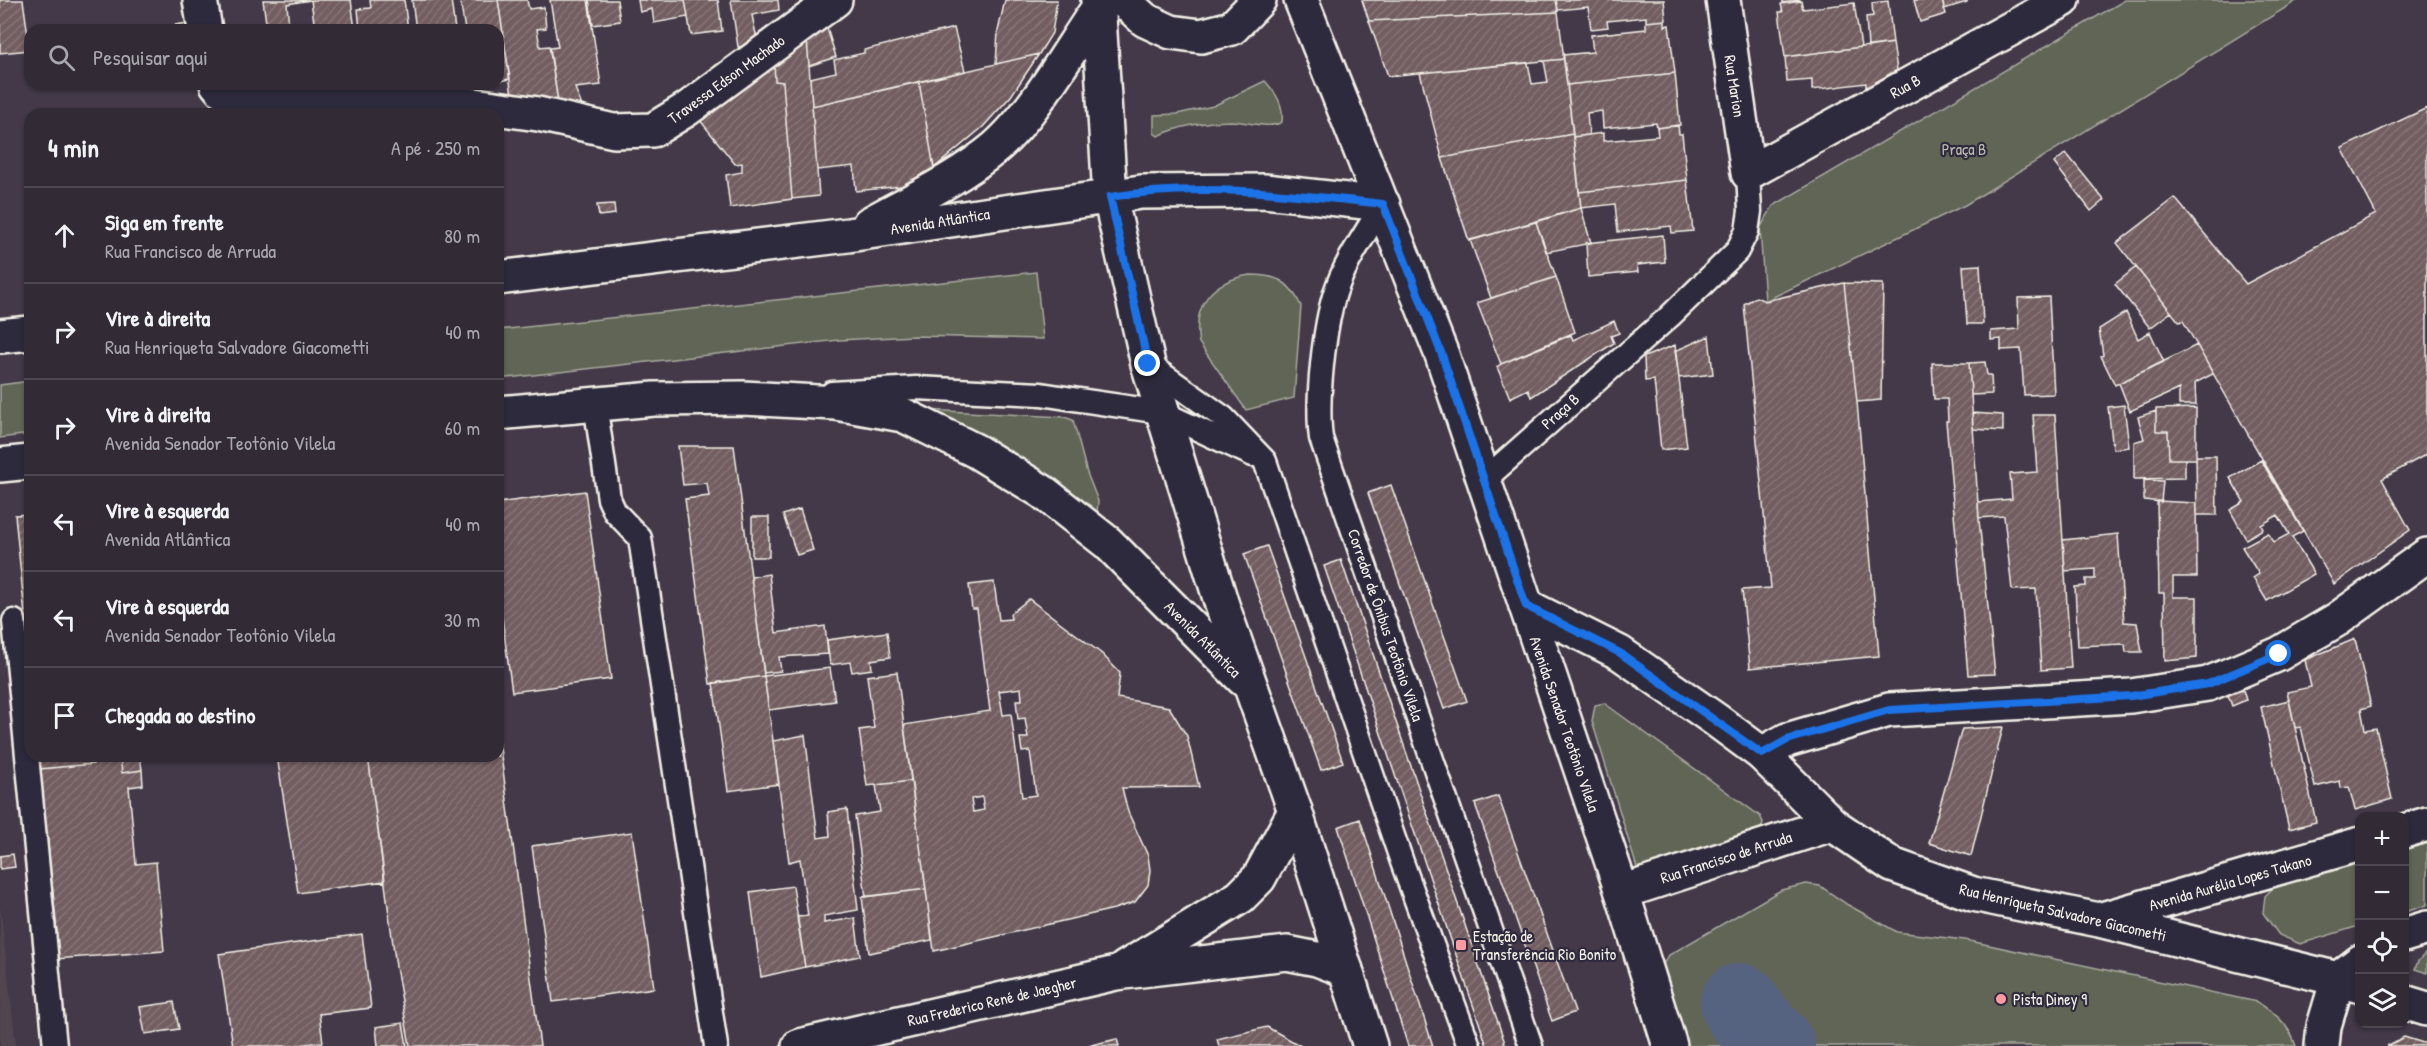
<!DOCTYPE html>
<html lang="pt">
<head>
<meta charset="utf-8">
<style>
  :root { --surface:#322b36; --page:#3d3742; --text:#f1f3f6; --muted:#a8a7ad; --line:#4d4751 }
  body { margin:0; font-family:"Patrick Hand",sans-serif; background:var(--page); color:var(--text) }
  .controls { position:absolute; right:18px; bottom:18px; display:grid; overflow:hidden; border-radius:12px; box-shadow:0 2px 4px #0004 }
  .controls button { width:54px; height:54px; display:grid; place-items:center; padding:0; border:0; border-bottom:2px solid var(--line); background:var(--surface); color:var(--text); font:30px sans-serif }
  .stop { position:absolute; width:18px; height:18px; margin:-14px; border:4px solid #1a73e8; border-radius:50%; background:#fff }
  .stop.end { background:#1a73e8; border-color:#fff; box-shadow:0 2px 6px #0008 }
  .list { margin:0; padding:0; list-style:none }
  h2 { display:flex; justify-content:space-between; align-items:center; height:78px; margin:0; padding:0 24px; font-size:26px }
  h2 small { font-size:20px; font-weight:400; color:var(--muted) }
  .list li { display:grid; grid-template-columns:39px 1fr auto; gap:18px; align-items:center; box-sizing:border-box; height:96px; padding:0 24px; border-top:2px solid var(--line) }
  .list b { display:block; font-size:22px; white-space:nowrap }
  .list p { margin:0; font-size:20px; white-space:nowrap; color:var(--muted) }
  .list em { font-size:20px; font-style:normal; color:var(--muted) }
  .icon { flex:none; width:33px; height:33px; fill:none; stroke:currentColor; stroke-width:2; stroke-linecap:round; stroke-linejoin:round }
  .map { position:relative; flex:none; width:2427px; height:1046px; overflow:hidden }
  .search { position:absolute; background:var(--surface); box-shadow:0 2px 4px #0004; left:24px; top:24px; width:480px; height:66px; display:flex; align-items:center; gap:15px; box-sizing:border-box; padding:0 21px; border-radius:18px; color:var(--muted); font-size:22px }
  .panel { position:absolute; background:var(--surface); box-shadow:0 2px 4px #0004; left:24px; top:108px; width:480px; height:654px; border-radius:18px }
  .map>svg:first-child { display:block }
  .built { fill:#51444f }
  .green { fill:#616557; stroke:#aaaba0; stroke-width:1.5 }
  .lines { fill:none; stroke-linecap:round; stroke-linejoin:round }
  .river { stroke:#566380; stroke-width:80 }
  .building { fill:url(#building-hatch); stroke:#f4f1e8; stroke-width:1.5; fill-rule:evenodd }
  .lane-casing { stroke:#f4f1e8; stroke-width:27 }
  .street-casing { stroke:#f4f1e8; stroke-width:38 }
  .secondary-casing { stroke:#f4f1e8; stroke-width:38 }
  .primary-casing { stroke:#f4f1e8; stroke-width:38 }
  .lane { stroke:#2f2a3d; stroke-width:22 }
  .street { stroke:#2f2a3d; stroke-width:33 }
  .secondary { stroke:#2f2a3d; stroke-width:33 }
  .primary { stroke:#2f2a3d; stroke-width:33 }
  .route { stroke:#1a73e8; stroke-width:8 }
  .poi-dot { fill:#ff9aa2; stroke:#2f2a3d; stroke-width:2 }
  .labels { text-anchor:middle; dominant-baseline:central; stroke-width:4.5; stroke-linejoin:round; paint-order:stroke }
  .street-label { font-size:16px; fill:#f4f1e8; stroke:#2f2a3d }
  .park-label { font-size:16px; fill:#b9b9ae; stroke:#2f2a3d }
  .poi-label { font-size:16px; fill:#f4f1e8; stroke:#2f2a3d; text-anchor:start }
</style>
</head>
<body>
<div class="map">
<svg width="2427" height="1046" viewBox="0 0 2427 1046">
  <defs>
    <pattern id="building-hatch" width="6" height="6" patternUnits="userSpaceOnUse" patternTransform="scale(1.5)"><rect width="6" height="6" fill="#725d60"/><path d="M-1 1l2-2M0 6l6-6M5 7l2-2" fill="none" stroke="#877577"/></pattern>
  </defs>
  <rect width="100%" height="100%" fill="#433948"/>
  <filter id="ink" filterUnits="userSpaceOnUse"><feTurbulence type="fractalNoise" baseFrequency=".0167" numOctaves="2"/><feDisplacementMap in="SourceGraphic" scale="12" xChannelSelector="R" yChannelSelector="G"/><feConvolveMatrix kernelMatrix="1 2 1 2 8 2 1 2 1" color-interpolation-filters="sRGB"/></filter>
  <g filter="url(#ink)">
    <path class="built" d="M0,905L16,1046H0Z"/>
    <path class="green" d="M2125,0H2298L1965,205L1765,301L1760,228L1773,206Z
      M1265,81C1276,93 1284,105 1282,122C1269,130 1246,121 1231,121C1205,122 1182,125 1158,136L1154,133V115L1177,114L1213,106Z
      M1036,272L1043,339L914,336L839,340L498,379V330Z
      M1250,275C1277,275 1289,280 1301,306L1294,398L1246,410L1199,343C1192,304 1212,281 1250,275Z
      M30,381V434L0,438V385Z
      M926,410L1064,417L1073,420L1087,473L1098,501L1097,515Z
      M1604,703L1760,816L1763,822L1761,832L1637,868L1592,721L1595,705Z
      M2427,838V905L2405,912L2404,844Z
      M2359,857V926L2300,944L2279,935L2263,913L2265,896L2283,878Z
      M1806,884L1820,886L1848,905L1897,932L1965,940L2257,1002C2276,1014 2288,1023 2296,1046H1687L1663,964L1669,955L1781,890Z
      M2427,952V973L2415,969L2418,961Z"/>
    <g class="lines">
      <path class="river" d="M1740,1003L1744,1012L1775,1046"/>
    </g>
    <path class="building" d="M0,0H23L30,50L0,53Z
      M263,0H311L287,4L289,27L314,24L315,30H267Z
      M311,0H351L355,30H315Z
      M370,0H404L408,30H360L358,9L371,8Z
      M412,0H451L455,30H416Z
      M460,0H498L510,79L498,81V30H465Z
      M498,0H527L529,9L544,7L546,28L537,29L540,47L549,46L558,102L512,95Z
      M550,0H588L601,85L575,88L583,109L558,102L550,48L558,47Z
      M589,0H617L620,21L593,25Z
      M638,0H685L688,17L654,23L652,9L640,12Z
      M685,0H718L722,31L691,35Z
      M731,0H778L779,10L752,15L758,44L738,47Z
      M1005,0H1057L1052,33L1039,54L996,64L998,31Z
      M1362,0H1556L1558,12L1369,21Z
      M1556,0H1664L1666,20L1646,22V17L1607,21L1608,27L1591,29L1588,7L1558,10Z
      M1783,0H1800V1L1783,3Z
      M1914,0H1942L1946,14L1920,22Z
      M1942,0H1967V2L1944,9Z
      M1801,1L1803,9L1854,3L1861,47L1785,57L1779,12H1783L1781,4Z
      M1888,1L1893,43L1868,47L1866,17L1873,16L1872,3Z
      M1558,12L1564,59L1388,76L1369,21Z
      M1665,20V26L1669,25L1675,73L1567,85L1563,55L1593,52L1591,35L1646,29V22Z
      M188,23L189,30H175V25Z
      M826,25L836,57L809,66L807,39Z
      M954,28L965,71L812,106L810,78L836,72L834,60L864,53V50Z
      M807,39L819,196L792,199L783,82L775,81L774,63Z
      M1893,43L1897,70L1866,88V83L1812,90V80L1787,82L1785,57Z
      M1039,54L1011,96L983,127L934,168L919,82Z
      M1564,59L1573,134L1442,158L1420,73L1528,63L1532,84L1548,82L1544,61Z
      M774,63L775,81L783,82L792,199L730,208L726,175L742,172V163L735,164L699,119Z
      M1675,73L1680,125L1657,128L1656,123L1603,128L1602,111L1587,113L1589,135L1573,137L1567,85Z
      M919,82L934,168L902,186L856,191L854,166L817,170L812,106Z
      M418,84H463L464,89Z
      M2427,108V454L2382,479L2410,530L2334,584L2183,321L2179,322L2117,243L2175,198L2246,284L2376,214L2342,148Z
      M1678,125L1679,134H1682L1687,180L1579,192L1573,137L1603,133V141L1658,136L1657,128Z
      M1573,134L1581,208L1469,241L1442,158Z
      M2066,153L2104,200L2091,211L2054,163Z
      M1687,180L1693,231L1672,233L1671,226L1618,232L1615,204L1581,208L1579,192Z
      M614,204L615,214L599,216L597,205Z
      M1581,208L1591,243L1546,252L1536,222Z
      M1536,222L1556,277L1491,298L1470,240Z
      M1663,235L1665,262L1637,265L1638,272L1588,277L1586,243Z
      M1980,265L1983,324H1967L1963,266Z
      M2136,267L2171,312L2150,328L2115,284Z
      M1556,277L1575,332L1501,364L1477,303Z
      M1844,283L1857,402L1879,656L1750,668L1742,590L1771,588L1744,304L1756,297L1765,301Z
      M1844,283L1883,284L1881,400L1857,402Z
      M2049,297L2054,394L2024,395L2021,349L2001,350V339L1991,340V331L2019,329L2018,298Z
      M2126,312L2138,339L2150,332L2164,362L2115,385L2101,356L2103,355L2099,329Z
      M1614,321L1619,333L1611,336L1614,343L1531,397L1528,389L1510,398L1497,367L1501,364L1571,335L1573,340Z
      M1709,336L1713,374L1679,378L1675,351Z
      M1675,345L1687,447L1661,450L1654,380L1645,381L1644,357Z
      M2197,345L2213,374L2195,383L2196,405H2179V389L2130,411L2119,383Z
      M1985,362L1987,375H1991L1992,394L1971,395L1969,363Z
      M1932,363H1969L1979,520L1995,674L1968,675L1946,421H1948L1947,399H1934Z
      M2124,405L2129,447L2113,449L2108,407Z
      M2196,408V459H2169L2168,431H2156V409Z
      M2156,411V431H2168L2169,459H2185V478L2134,479V442L2144,439L2138,417Z
      M1972,413L2003,415V431L1973,429Z
      M2033,415H2055L2071,668L2041,670L2036,589L2012,590L2004,516L1979,518L1978,502L2012,499L2010,474L2037,472Z
      M678,446H734L764,676L710,684L685,499L709,496L707,483L683,485Z
      M2196,456H2216L2217,515H2197Z
      M2261,460L2303,531L2292,537L2314,574L2267,601L2253,578L2259,574L2242,547L2268,533L2274,542L2289,534L2278,515L2261,525L2263,529L2246,539L2230,510L2244,502L2230,478Z
      M2144,480L2163,481L2161,502L2144,500Z
      M1391,485L1467,701L1444,709L1368,493Z
      M585,491L611,679L512,692L498,588V503Z
      M2157,501L2196,503L2197,577H2173V597H2197V658L2165,661L2164,593H2159Z
      M800,509L813,550L797,555L783,515Z
      M30,514V666L15,515Z
      M752,517H769V557H752Z
      M2118,534L2124,622L2137,623L2142,652H2126L2125,644L2078,646L2075,587L2086,586V579H2095V569L2065,571L2063,540Z
      M1267,546L1343,762L1321,770L1244,554Z
      M1341,560L1505,1043L1496,1046H1487L1324,566Z
      M769,574L776,633L825,626L828,654L779,657L781,671L764,673L751,577Z
      M994,582L999,620L1011,619L1010,614L1029,599L1102,654L1120,673L1117,698L1169,707L1187,736L1199,787L1122,788L1128,812L1148,856L1150,870L1148,885L1135,902L1114,909L934,951L904,725L990,711L977,609H972L969,585ZM1021,688L1022,700H1016L1018,719L1025,718L1028,738H1020L1022,752L1030,751L1036,795L1022,797L1011,714L1003,715L999,691ZM982,797L984,810L973,812L971,799Z
      M887,632L890,657L871,660L872,669L852,672L850,662L830,665L827,640Z
      M2355,639L2371,706L2361,709L2365,730L2376,728L2392,799L2355,810L2349,787L2341,788L2340,781L2315,787L2301,727L2295,728L2287,692L2311,687L2305,660Z
      M830,668L835,701L769,710L764,676Z
      M897,672L911,781L867,786L859,730L874,728L867,676Z
      M764,676L779,784L728,791L713,683Z
      M2243,690L2246,700L2232,706L2228,695Z
      M2289,700L2316,822L2289,829L2261,707Z
      M2003,727L1971,856L1929,843L1962,729Z
      M498,733L540,1046H410L396,967L368,756H498Z
      M805,735L818,838L830,836L828,812L847,809L858,910L824,916V923L855,918L860,956L805,967L797,917L808,916L800,859L789,862L773,741Z
      M39,756H105L93,757V764L40,769Z
      M120,756L122,773L142,770L143,785L129,787L136,864L156,862L164,951L55,959L52,932H57L40,769L93,764V757Z
      M120,756H140L142,770L122,773Z
      M277,756H368L385,881L298,893Z
      M911,781L926,889L866,897L855,816L880,812L876,785Z
      M1498,796L1575,1012L1552,1021L1475,804Z
      M1360,819L1433,1046H1408L1338,827Z
      M632,832L654,988L553,1002L532,846Z
      M13,854L15,867L0,869V856Z
      M793,886L805,967L761,977L750,892Z
      M926,889L932,940L869,953L862,897Z
      M362,934L371,1008L319,1014L323,1042L290,1046H233L219,954Z
      M174,1002L179,1029L145,1034L140,1007Z
      M403,1023L407,1046H378L376,1027Z
      M1267,1027L1301,1046H1219L1217,1039Z
      M2404,1037L2427,1044V1046H2387Z
      M1117,1039L1119,1046H1087Z"/>
    <g class="lines">
      <g class="lane-casing">
        <path id="lane" d="M1383,204C1367,232 1345,261 1335,293C1324,328 1316,401 1321,438L1531,1046
          M1148,364L1224,418L1265,461L1402,862L1469,1046
          M832,393L916,388L1041,394L1073,399L1161,412L1253,455
          M595,403L609,499L615,512L640,538L716,1046
          M1483,481L1670,316L1737,251L1747,231L1750,211L1748,173
          M14,621L55,1046"/>
      </g>
      <g class="street-casing">
        <path id="street" d="M200,0L205,30
          M1723,0L1748,173L2063,0
          M217,84L222,90L228,93L359,95L460,103L538,114L614,131L653,130L687,109L835,0
          M1762,754L1787,740L1889,710L2131,696L2208,684L2279,654L2338,619L2427,555
          M2404,1002L2427,1009
          M2322,1046L2324,1026L2338,979L2360,986"/>
      </g>
      <g class="secondary-casing">
        <path id="secondary" d="M1526,606L1620,653L1716,720L1762,754L1832,824L1892,865L1973,894L2099,920L2338,979L2360,962
          M2404,831L2427,824
          M1622,892L1832,824
          M2102,919L2360,844
          M2404,935L2427,928
          M1125,968L1240,897L1259,878L1295,811
          M799,1046L1116,973L1287,953L1317,959L1346,970"/>
      </g>
      <g class="primary-casing">
        <path id="primary" d="M1098,0L1110,197L1148,364L1222,605L1295,811L1370,1046
          M1123,0L1145,20L1171,32L1201,36L1232,28L1259,0
          M1301,0L1442,355L1622,892L1670,1046
          M869,224C912,200 958,179 996,147C1033,115 1068,52 1097,10
          M498,278L848,235L1141,192L1264,191L1383,204
          M0,336L30,333
          M498,413L654,399L743,398L836,403L903,415L976,451L1043,492L1108,543L1243,679
          M0,465L30,462"/>
      </g>
      <use href="#lane" class="lane"/>
      <use href="#street" class="street"/>
      <use href="#secondary" class="secondary"/>
      <use href="#primary" class="primary"/>
    </g>
  </g>
  <g class="lines" filter="url(#ink)">
    <path class="route" d="M1148,364L1110,197C1200,182 1293,194 1383,204L1442,355L1526,606L1620,653L1762,754L1787,740L1889,710L2131,696L2208,684L2279,654"/>
  </g>
  <g class="poi-dot">
    <rect x="1455" y="939" width="12" height="12" rx="3"/>
    <circle cx="2001" cy="999" r="6"/>
  </g>
  <g class="labels">
    <g class="street-label">
      <text transform="translate(726 79) rotate(-36)">Travessa Edson Machado</text>
      <text transform="translate(1735 86) rotate(81)">Rua Marion</text>
      <text transform="translate(1905 86) rotate(-29)">Rua B</text>
      <text transform="translate(940 221) rotate(-9)">Avenida Atlântica</text>
      <text transform="translate(1560 411) rotate(-42)">Praça B</text>
      <text transform="translate(1386 625) rotate(71)">Corredor de Ônibus Teotônio Vilela</text>
      <text transform="translate(1203 639) rotate(45)">Avenida Atlântica</text>
      <text transform="translate(1565 724) rotate(71)">Avenida Senador Teotônio Vilela</text>
      <text transform="translate(1726 857) rotate(-18)">Rua Francisco de Arruda</text>
      <text transform="translate(2230 882) rotate(-16)">Avenida Aurélia Lopes Takano</text>
      <text transform="translate(2063 912) rotate(13)">Rua Henriqueta Salvadore Giacometti</text>
      <text transform="translate(992 1001) rotate(-13)">Rua Frederico René de Jaegher</text>
    </g>
    <g class="park-label">
      <text x="1964" y="149">Praça B</text>
    </g>
    <g class="poi-label">
      <text x="1473" y="936">Estação de<tspan x="1473" dy="18">Transferência Rio Bonito</tspan></text>
      <text x="2013" y="999">Pista Diney 9</text>
    </g>
  </g>
</svg>
<div class="controls">
<button>+</button>
<button>−</button>
<button><svg class="icon" aria-label="locate" viewBox="0 0 24 24"><circle cx="12" cy="12" r="6"/><path d="M12 2v4M12 18v4M2 12h4M18 12h4"/></svg></button>
<button><svg class="icon" aria-label="layers" viewBox="0 0 24 24"><path d="M12 4l9 5-9 5-9-5zM3 14l9 5 9-5"/></svg></button>
</div>
<div class="stop" style="left:2279px;top:654px"></div>
<div class="stop end" style="left:1148px;top:364px"></div>
<div class="search"><svg class="icon" aria-label="search" viewBox="0 0 24 24"><circle cx="10" cy="10" r="6"/><path d="M15 15l6 6"/></svg>Pesquisar aqui</div>
<section class="panel">
<h2>4 min<small>A pé · 250 m</small></h2>
<ul class="list">
<li><svg class="icon" aria-label="ahead" viewBox="0 0 24 24"><path d="M12 20V5M6 11l6-6 6 6"/></svg><div><b>Siga em frente</b><p>Rua Francisco de Arruda</p></div><em>80 m</em></li>
<li><svg class="icon" aria-label="right" viewBox="0 0 24 24"><path d="M7 20v-9h11M14 6l5 5-5 5"/></svg><div><b>Vire à direita</b><p>Rua Henriqueta Salvadore Giacometti</p></div><em>40 m</em></li>
<li><svg class="icon" aria-label="right" viewBox="0 0 24 24"><path d="M7 20v-9h11M14 6l5 5-5 5"/></svg><div><b>Vire à direita</b><p>Avenida Senador Teotônio Vilela</p></div><em>60 m</em></li>
<li><svg class="icon" aria-label="left" viewBox="0 0 24 24"><path d="M17 20v-9H6M10 6l-5 5 5 5"/></svg><div><b>Vire à esquerda</b><p>Avenida Atlântica</p></div><em>40 m</em></li>
<li><svg class="icon" aria-label="left" viewBox="0 0 24 24"><path d="M17 20v-9H6M10 6l-5 5 5 5"/></svg><div><b>Vire à esquerda</b><p>Avenida Senador Teotônio Vilela</p></div><em>30 m</em></li>
<li><svg class="icon" aria-label="arrive" viewBox="0 0 24 24"><path d="M6 21V4h12l-3 4 3 4H6"/></svg><div><b>Chegada ao destino</b></div></li>
</ul>
</section>
</div>
</body>
</html>
